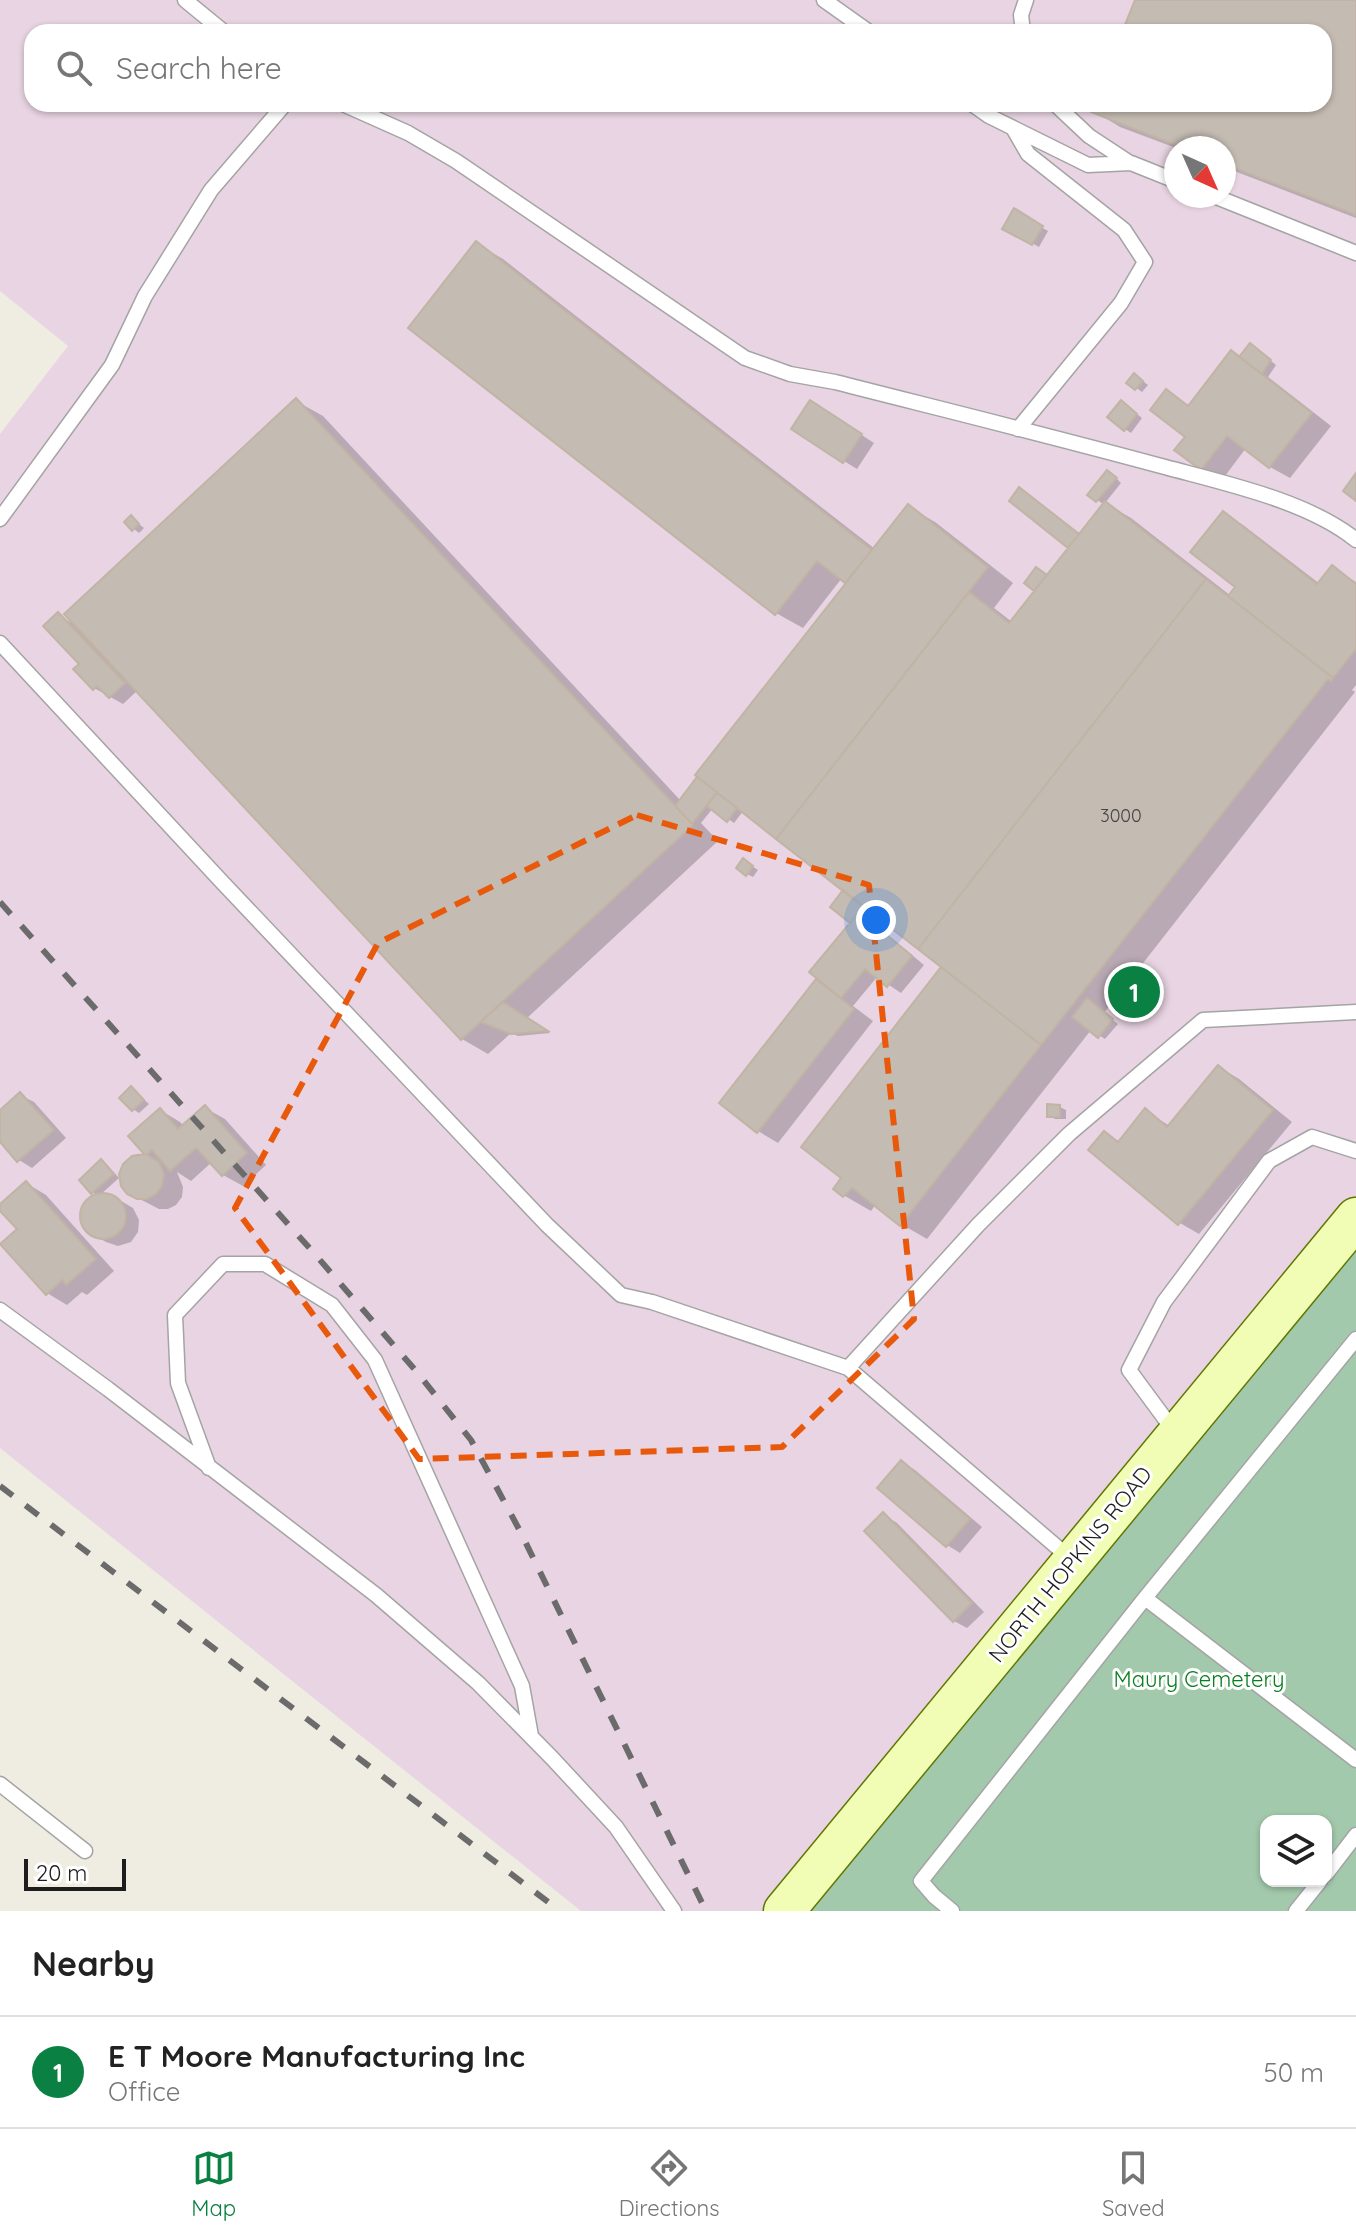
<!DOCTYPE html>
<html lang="en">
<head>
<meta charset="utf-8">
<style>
  :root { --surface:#fff; --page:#f2f2f2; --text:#222; --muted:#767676; --line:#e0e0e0; --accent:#0b8043 }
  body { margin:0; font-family:Quicksand,sans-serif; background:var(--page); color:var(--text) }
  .controls { position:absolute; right:24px; bottom:24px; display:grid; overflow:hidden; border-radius:16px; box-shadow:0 2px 6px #0004 }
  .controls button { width:72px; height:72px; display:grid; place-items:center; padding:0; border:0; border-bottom:2px solid var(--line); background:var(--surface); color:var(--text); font:40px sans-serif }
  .compass { position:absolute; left:1164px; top:136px; width:72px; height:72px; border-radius:50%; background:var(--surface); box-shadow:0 2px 6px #0004; rotate:135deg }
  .scale { position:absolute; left:24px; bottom:20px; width:102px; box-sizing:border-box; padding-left:8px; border:4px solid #1d1d1d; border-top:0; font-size:22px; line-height:28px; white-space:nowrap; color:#1d1d1d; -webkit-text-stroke:6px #fff; paint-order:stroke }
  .you { position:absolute; left:876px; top:920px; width:28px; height:28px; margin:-20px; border:6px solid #fff; border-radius:50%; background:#1a73e8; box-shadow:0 0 0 12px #1a73e833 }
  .badge { display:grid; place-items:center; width:52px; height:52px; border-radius:50%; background:var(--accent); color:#fff; font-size:26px; font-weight:700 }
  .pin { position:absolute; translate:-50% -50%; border:4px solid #fff; box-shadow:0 2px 8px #0006 }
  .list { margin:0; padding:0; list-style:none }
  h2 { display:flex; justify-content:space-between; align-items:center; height:104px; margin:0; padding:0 32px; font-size:34px }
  h2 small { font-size:26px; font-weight:400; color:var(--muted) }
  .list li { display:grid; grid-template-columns:52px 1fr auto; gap:24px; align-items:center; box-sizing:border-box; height:112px; padding:0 32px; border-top:2px solid var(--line) }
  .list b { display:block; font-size:30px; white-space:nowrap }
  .list p { margin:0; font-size:26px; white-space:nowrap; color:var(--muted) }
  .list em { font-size:26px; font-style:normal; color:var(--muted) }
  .icon { flex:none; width:44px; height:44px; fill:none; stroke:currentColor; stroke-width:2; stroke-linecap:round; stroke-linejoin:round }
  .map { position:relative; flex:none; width:1356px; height:1911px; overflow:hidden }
  .search { position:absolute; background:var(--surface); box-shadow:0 2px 6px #0004; left:24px; right:24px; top:24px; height:88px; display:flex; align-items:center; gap:20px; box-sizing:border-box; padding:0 28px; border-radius:24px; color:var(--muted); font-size:30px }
  .sheet { height:216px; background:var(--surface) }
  nav { display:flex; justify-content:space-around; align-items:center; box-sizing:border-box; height:112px; border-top:2px solid var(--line); background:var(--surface); font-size:22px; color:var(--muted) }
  nav a { display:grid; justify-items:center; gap:4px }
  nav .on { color:var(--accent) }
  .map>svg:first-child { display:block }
  .industrial { fill:#e8d4e2; fill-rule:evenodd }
  .cemetery { fill:#a3c9ac; fill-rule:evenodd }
  .shadow { fill:#0003 }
  .building { fill:#c4bbb2; stroke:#c1b4a4; stroke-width:2 }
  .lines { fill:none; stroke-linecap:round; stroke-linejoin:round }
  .service-casing { stroke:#a4a4a4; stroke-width:17 }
  .secondary-casing { stroke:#5e7801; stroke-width:43 }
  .service { stroke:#fff; stroke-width:14 }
  .secondary { stroke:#f1fcb4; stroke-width:40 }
  .rail { stroke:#6b6b6b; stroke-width:6; stroke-dasharray:16 16; stroke-linecap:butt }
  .marked { fill:none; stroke:#e8590c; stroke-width:6; stroke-dasharray:16 10; stroke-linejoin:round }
  .labels { text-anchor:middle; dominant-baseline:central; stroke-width:6; stroke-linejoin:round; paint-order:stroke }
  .number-label { font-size:18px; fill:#474442 }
  .street-label { font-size:22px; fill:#1d1d1d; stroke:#fff }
  .park-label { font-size:22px; fill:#077f1e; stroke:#fff }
</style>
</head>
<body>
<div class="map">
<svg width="1356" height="1911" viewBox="0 0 1356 1911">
  <rect width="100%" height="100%" fill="#efece2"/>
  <path class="industrial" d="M0,0H1356V1246L790,1911H581L0,1448V434L68,346L0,291ZM32,32H1324V104H32ZM1176,148H1224V196H1176Z"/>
  <path class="cemetery" d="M1356,1246V1911H790ZM1266,1821H1326V1881H1266Z"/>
  <path class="shadow" d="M1137,0H1356V218L1224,167V148H1176L1120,127L1094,111L1097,104H1324V32H1124Z
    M1014,211L1048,231L1039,247L1005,228Z
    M477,244L503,259L875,549L909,507L935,522L1013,583L994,608L1012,622L1037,590L1026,583L1048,577L1071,547L1011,500L1025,493L1080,536L1104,505L1090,494L1114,476L1121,483L1105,503L1131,518L1231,596L1237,586L1223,513L1243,525L1320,584L1333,568L1356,582V685L1352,690L1355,692L1104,1013L1118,1024L1105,1039L1091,1030L927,1239L901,1224L876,1204L871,1211L845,1196L836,1188L844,1178L804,1147L944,967L869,909L863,917L872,922L924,965L901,993L877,977L853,1006L873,1021L778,1143L758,1131L816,982L828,989L830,987L853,922L832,907L845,890L744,810L734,823L713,808L701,823L718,841L526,1019L550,1033L518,1036L511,1033L488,1054L462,1039L138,690L123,704L94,688L58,615L77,626L296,401L323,416L681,801L706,784L848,583L842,578L803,628L776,613Z
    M1256,349L1276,365L1268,377L1331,426L1290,478L1270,467L1246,448L1222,480L1202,469L1177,450L1188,436L1167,392L1190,406L1240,358Z
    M1140,379L1148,385L1142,392L1129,382Z
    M1127,406L1142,418L1131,433L1125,429Z
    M823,410L874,443L857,469L844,461Z
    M131,518L144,528L139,533L134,529Z
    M749,864L758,870L753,877L747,874Z
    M1219,1067L1239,1079L1292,1122L1199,1234L1180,1223L1104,1133L1120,1142L1145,1111L1170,1126Z
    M131,1088L149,1104L139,1113L133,1109Z
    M20,1095L34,1102L66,1138L32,1168L19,1160L0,1139V1113Z
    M1060,1107L1066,1110V1119H1055L1049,1116Z
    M205,1108L225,1119L266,1165L243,1186L223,1175L212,1162L191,1181L177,1172L183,1187L182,1197L176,1205L168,1209H159L128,1193L133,1158L148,1155L131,1136L160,1110L180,1122L184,1126Z
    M101,1162L107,1165L119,1178L101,1194L111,1195L133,1208L139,1220L138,1232L131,1242L118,1246L106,1242L92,1234L83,1224L82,1212L88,1201L97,1195L92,1192Z
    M26,1183L46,1195L114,1271L87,1295L82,1292L67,1305L47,1293L20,1230L0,1208Z
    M902,1462L915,1470L982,1527L960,1553L947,1545Z
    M884,1515L897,1523L984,1612L967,1628L954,1621Z"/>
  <path class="building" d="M1135,0H1356V215L1224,164V148H1183L1091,112L1094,104H1324V32H1122Z
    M1014,208L1043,226L1032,245L1002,229Z
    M476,241L872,550L845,583L817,561L775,615L408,328Z
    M1250,343L1271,360L1262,374L1239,357Z
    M1231,350L1312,413L1269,468L1227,436L1201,470L1174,450L1185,437L1150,410L1166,389L1188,406Z
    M1134,373L1143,381L1135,390L1126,383Z
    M296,398L693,825L461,1040L64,614Z
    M810,400L862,434L843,463L791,429Z
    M1121,400L1137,414L1124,431L1107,417Z
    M1107,470L1117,478L1096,502L1087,495Z
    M1356,473V501L1343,491Z
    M1019,487L1079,534L1068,548L1009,501Z
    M1105,501L1206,579L918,949L776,839L969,592L1009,623Z
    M908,504L988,567L776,839L695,775Z
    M1223,511L1317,584L1332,565L1356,584V649L1333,678L1228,596L1235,587L1190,552Z
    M131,515L139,524L132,531L124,522Z
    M1036,567L1047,575L1034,591L1024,583Z
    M1206,579L1333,678L1331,681L1328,679L1041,1045L918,949Z
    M58,612L125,683L109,698L97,686L93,690L73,669L79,664L43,626Z
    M697,777L717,792L692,824L675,806Z
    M717,793L737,808L727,822L707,806Z
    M743,858L753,866L746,876L736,868Z
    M843,890L863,906L850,923L830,907Z
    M859,912L912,956L887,987L865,969L841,998L809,972Z
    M941,967L1041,1045L900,1226L852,1188L843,1197L833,1189L841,1178L801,1147Z
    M816,979L854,1009L757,1133L719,1103Z
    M1087,998L1113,1019L1098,1038L1072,1017Z
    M503,1002L548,1031L511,1034L481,1022Z
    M1218,1065L1273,1110L1178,1225L1088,1150L1104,1131L1118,1142L1145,1108L1167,1127Z
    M131,1086L144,1100L132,1111L119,1098Z
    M20,1092L54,1130L17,1162L0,1142V1110Z
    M1047,1104L1060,1105V1117H1047Z
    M205,1105L247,1153L222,1176L196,1148L170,1171L152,1150L147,1155L159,1162L164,1174L162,1186L156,1194L147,1199H137L127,1194L121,1186L119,1174L123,1164L132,1156L144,1154L128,1136L160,1108L178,1129Z
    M101,1159L114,1174L91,1194L79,1180Z
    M26,1181L96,1259L66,1285L62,1280L46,1295L0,1244L17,1229L0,1211V1204Z
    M80 1216a23 23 0 1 1 46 0a23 23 0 1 1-46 0Z
    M901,1460L970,1519L946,1547L877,1488Z
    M883,1512L972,1603L953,1622L864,1531Z"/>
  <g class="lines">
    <g class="service-casing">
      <path id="service" d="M185,0L224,32
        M824,0L869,32
        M1023,32L1021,15L1026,0
        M343,104L408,133L456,161L745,358L790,374L835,382C945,410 1055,437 1165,467C1224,483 1308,501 1356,540
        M972,104L989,116L1088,165L1131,163L1176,181
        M1055,104L1089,136L1130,163
        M1013,128L1028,154L1124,230L1145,262L1121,303L1018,429
        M1214,196L1356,253
        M0,519L112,365L145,296L211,190L285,104
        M0,643L222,882L547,1225L621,1295L652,1302L848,1368
        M0,1310L108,1389L376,1595L478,1683L552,1758L616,1827L674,1911
        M1174,1431L1129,1370L1164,1302L1269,1161L1312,1137L1356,1151
        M209,1468L178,1383L175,1315L223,1264H265L332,1305L375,1360L522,1686L531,1736
        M1071,1559L848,1368L978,1225L1069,1134L1203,1020L1356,1012
        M1145,1598L1356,1760
        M0,1784L85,1851
        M1326,1874L1356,1835
        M952,1911L934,1896L921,1881L1145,1598L1356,1339
        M1296,1911L1320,1881"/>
    </g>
    <g class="secondary-casing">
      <path id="secondary" d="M784,1911L1356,1218"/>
    </g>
    <use href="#service" class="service"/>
    <use href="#secondary" class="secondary"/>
    <path class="rail" d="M0,902L313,1252L416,1371L471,1440L520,1531L706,1911
      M0,1486L560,1911"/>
  </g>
  <path class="marked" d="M637,815L869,885L914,1319L782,1447L419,1459L235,1208L378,943Z"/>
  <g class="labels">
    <g class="number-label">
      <text x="1121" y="815">3000</text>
    </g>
    <g class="street-label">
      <text transform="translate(1070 1564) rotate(-51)">NORTH HOPKINS ROAD</text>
    </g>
    <g class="park-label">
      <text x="1199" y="1679">Maury Cemetery</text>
    </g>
  </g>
</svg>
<div class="controls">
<button><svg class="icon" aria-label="layers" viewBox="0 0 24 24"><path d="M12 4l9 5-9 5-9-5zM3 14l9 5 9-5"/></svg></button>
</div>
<svg class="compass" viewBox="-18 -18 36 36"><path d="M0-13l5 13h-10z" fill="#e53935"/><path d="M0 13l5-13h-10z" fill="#767676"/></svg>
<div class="scale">20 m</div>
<div class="you"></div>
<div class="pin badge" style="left:1134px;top:992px">1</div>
<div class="search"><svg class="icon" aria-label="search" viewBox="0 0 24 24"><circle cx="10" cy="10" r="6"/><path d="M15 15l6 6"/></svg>Search here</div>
</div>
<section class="sheet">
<h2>Nearby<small></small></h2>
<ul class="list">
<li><span class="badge">1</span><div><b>E T Moore Manufacturing Inc</b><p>Office</p></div><em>50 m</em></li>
</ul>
</section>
<nav>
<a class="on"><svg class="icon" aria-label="map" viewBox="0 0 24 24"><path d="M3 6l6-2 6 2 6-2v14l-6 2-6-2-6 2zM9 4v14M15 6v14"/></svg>Map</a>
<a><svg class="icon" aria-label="directions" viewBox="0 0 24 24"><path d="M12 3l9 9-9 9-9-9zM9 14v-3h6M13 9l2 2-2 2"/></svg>Directions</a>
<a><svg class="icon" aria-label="saved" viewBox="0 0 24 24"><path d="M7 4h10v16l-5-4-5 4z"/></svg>Saved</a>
</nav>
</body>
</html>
